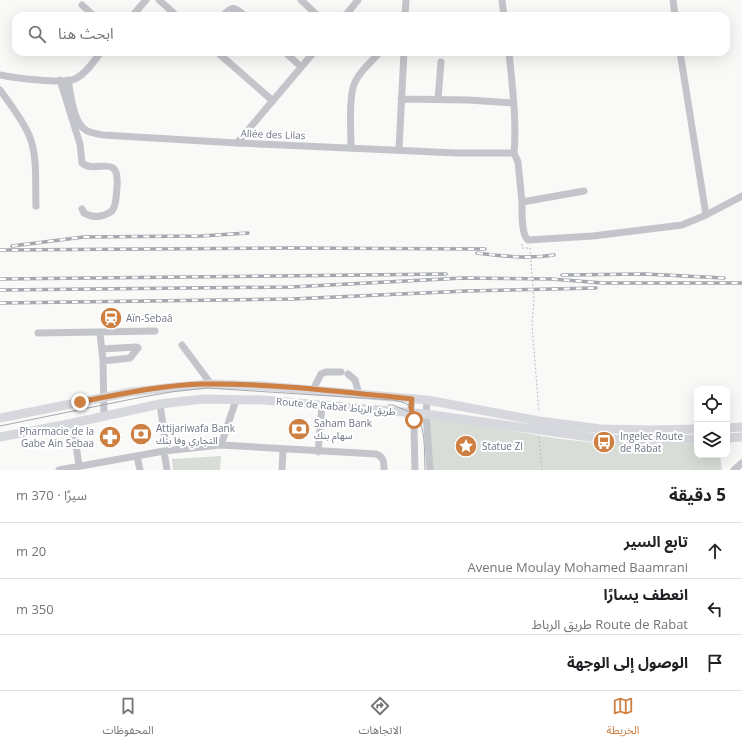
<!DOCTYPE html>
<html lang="ar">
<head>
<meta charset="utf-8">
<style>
  :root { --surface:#fff; --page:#f6f6f6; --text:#202124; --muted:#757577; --line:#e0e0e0; --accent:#ce7f42 }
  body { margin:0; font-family:"Open Sans","Noto Sans Arabic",sans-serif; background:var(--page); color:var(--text); direction:rtl }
  .controls { position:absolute; right:12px; bottom:12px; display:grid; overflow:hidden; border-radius:8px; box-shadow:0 4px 16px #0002 }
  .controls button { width:36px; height:36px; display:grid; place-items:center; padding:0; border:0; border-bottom:1px solid var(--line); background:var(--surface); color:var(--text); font:20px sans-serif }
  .stop { position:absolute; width:12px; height:12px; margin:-9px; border:3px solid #ce7f42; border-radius:50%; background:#fff }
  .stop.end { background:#ce7f42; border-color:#fff; box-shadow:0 1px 4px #0008 }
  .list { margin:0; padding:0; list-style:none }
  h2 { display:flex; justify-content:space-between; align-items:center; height:52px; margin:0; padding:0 16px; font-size:17px }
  h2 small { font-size:13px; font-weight:400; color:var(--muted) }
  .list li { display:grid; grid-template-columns:26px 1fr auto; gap:12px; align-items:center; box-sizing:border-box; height:56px; padding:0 16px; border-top:1px solid var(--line) }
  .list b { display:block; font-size:15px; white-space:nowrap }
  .list p { margin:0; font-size:13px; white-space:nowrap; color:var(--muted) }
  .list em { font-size:13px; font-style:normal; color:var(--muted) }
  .icon { flex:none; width:22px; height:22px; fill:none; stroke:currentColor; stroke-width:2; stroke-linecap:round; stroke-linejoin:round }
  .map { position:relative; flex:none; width:742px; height:470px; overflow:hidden; direction:ltr }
  .search { position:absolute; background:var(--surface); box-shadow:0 4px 16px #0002; left:12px; right:12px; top:12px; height:44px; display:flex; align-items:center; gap:10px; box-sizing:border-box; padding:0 14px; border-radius:12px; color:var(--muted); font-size:15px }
  .sheet { height:220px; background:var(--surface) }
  nav { display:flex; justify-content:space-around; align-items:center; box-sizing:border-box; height:56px; border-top:1px solid var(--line); background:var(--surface); font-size:11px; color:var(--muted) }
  nav a { display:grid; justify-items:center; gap:2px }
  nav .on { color:var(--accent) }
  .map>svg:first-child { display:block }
  .green { fill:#d8ddd7 }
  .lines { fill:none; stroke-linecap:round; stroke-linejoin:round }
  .path { stroke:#bbbdc0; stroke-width:1; stroke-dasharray:2 2; stroke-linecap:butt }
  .minor { stroke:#c3c5ca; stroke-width:7 }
  .major { stroke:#d6d8dd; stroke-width:9 }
  .tram { stroke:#a5a8af; stroke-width:1 }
  .rail-casing { stroke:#a5a8af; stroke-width:3.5 }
  .rail { stroke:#fff; stroke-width:2; stroke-dasharray:6; stroke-linecap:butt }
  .route { stroke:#ce7f42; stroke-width:5 }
  .labels { text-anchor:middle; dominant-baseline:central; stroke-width:4; stroke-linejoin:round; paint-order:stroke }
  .street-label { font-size:10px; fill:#6c7484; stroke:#fff }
  .poi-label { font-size:10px; fill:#6c7484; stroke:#fff; text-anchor:start }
</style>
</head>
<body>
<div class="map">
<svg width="742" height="470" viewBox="0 0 742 470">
  <rect width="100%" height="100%" fill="#f9f9f7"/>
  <path class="green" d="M429,416L554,438L604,444H697V455H720L722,470H430Z
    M221,456L220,470H173L172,459Z"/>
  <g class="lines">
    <path class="path" d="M522,244V248H530L534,300L532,325L539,412
      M539,437L542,470"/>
    <path class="minor" d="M159,0L177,16
      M301,0L318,16
      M502,0L504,16
      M673,0L675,16
      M82,5L94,16
      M132,16L146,0
      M223,16C232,5 235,7 245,16
      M345,16L358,0
      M405,16L406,0
      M217,52L273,101
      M285,52L301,67
      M509,52C512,84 517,122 514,153
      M680,52L706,215
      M0,75C14,78 64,84 75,79C86,74 94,61 101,52
      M60,80L80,144L82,163C96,175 120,151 117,187C116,195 117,204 112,211C103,217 94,219 84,213L82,209
      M68,80C71,95 73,123 87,131C92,133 98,134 103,135L237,143L457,153H514
      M0,90C10,104 22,119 29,135C38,156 35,183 36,206
      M401,99L468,100L513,103
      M438,99L441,62
      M237,143L314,52
      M351,147C351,131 348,93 356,80C362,69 372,61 380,52
      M399,149L404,52
      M514,153L518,162L522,202L584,191
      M522,202C522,212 521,234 528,240L593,236L682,225L706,215L742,196
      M38,333L155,331
      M100,333L103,361L104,416
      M182,345L211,384
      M102,349L136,347L138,348L130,358L103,361
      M348,374L355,380L359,394
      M313,390L321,374L326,372H341
      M412,399L411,408L414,428L415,470
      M427,400L426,414L430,470
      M160,404L165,439
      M73,423L79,466
      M221,445L236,400
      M164,451L167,470
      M318,452L322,405
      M137,456L140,470
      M59,470L164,451L221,445L376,454C384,457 384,462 384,470
      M282,470L283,450
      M734,470L742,463"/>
    <path class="major" d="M0,418L131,392L175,387L211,384L264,386L427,400L539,421L601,429L652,430L697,429
      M727,428L742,427
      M0,437L73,423L160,404L203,399L263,400L426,414L604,439L652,440L697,439
      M727,438L742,437"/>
    <path class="tram" d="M388,405H393L412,413L413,415
      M0,426L137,398L171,392L207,388L393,400C398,401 404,402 408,405C427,419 424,449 425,470"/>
    <g class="rail-casing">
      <path id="rail" d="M12,246L84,237L201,236L248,233
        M0,250L289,248L485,249
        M477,253C503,256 528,259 554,255
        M562,275L645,274L724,278
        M0,279L446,274
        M0,290L291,287L463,278L551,279L603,283H742
        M0,303L292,299L466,291L596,288"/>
    </g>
    <use href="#rail" class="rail"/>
  </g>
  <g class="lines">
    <path class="route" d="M80,402C121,394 162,385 203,384C273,383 343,392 412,399L411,408L414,420"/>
  </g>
  <defs>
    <g id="station-disc" transform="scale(1.15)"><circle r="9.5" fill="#ce7f42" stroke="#fff"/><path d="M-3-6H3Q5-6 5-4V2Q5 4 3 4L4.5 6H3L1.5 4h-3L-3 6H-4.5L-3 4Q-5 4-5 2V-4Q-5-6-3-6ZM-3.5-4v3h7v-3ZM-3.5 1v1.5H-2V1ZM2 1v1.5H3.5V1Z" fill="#fff"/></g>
    <g id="bank-disc" transform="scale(1.15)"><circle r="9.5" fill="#ce7f42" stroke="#fff"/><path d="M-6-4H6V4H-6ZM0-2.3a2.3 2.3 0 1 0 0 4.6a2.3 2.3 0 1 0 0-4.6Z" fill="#fff"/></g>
    <g id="pharmacy-disc" transform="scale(1.15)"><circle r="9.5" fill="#ce7f42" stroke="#fff"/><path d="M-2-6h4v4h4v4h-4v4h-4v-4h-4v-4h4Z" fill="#fff"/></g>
    <g id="bus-disc" transform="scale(1.15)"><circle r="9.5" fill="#ce7f42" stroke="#fff"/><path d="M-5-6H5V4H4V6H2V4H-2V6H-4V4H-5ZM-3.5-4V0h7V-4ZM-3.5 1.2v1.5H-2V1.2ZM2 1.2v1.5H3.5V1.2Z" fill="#fff"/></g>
    <g id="sight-disc" transform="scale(1.15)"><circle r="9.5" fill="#ce7f42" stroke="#fff"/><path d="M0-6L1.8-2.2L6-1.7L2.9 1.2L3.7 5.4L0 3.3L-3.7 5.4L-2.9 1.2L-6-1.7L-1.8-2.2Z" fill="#fff"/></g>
  </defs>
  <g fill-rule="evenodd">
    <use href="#station-disc" x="111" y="318"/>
    <use href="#bank-disc" x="299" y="429"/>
    <use href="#bank-disc" x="141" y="434"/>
    <use href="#pharmacy-disc" x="110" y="437"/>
    <use href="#bus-disc" x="604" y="442"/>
    <use href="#sight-disc" x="466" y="446"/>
  </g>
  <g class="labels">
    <g class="street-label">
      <text transform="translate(273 134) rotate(2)">Allée des Lilas</text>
      <text transform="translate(336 406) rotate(5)">Route de Rabat طريق الرباط</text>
    </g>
    <g class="poi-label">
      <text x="126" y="318">Aïn-Sebaâ</text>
      <text x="314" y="423">Saham Bank<tspan x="314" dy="12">سهام بنك</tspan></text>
      <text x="156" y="428">Attijariwafa Bank<tspan x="156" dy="12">التجاري وفا بنك</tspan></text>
      <text x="94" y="431" text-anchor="end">Pharmacie de la<tspan x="94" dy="12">Gabe Ain Sebaa</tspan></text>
      <text x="620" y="436">Ingelec Route<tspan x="620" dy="12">de Rabat</tspan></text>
      <text x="482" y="446">Statue ZI</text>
    </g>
  </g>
</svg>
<div class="controls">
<button><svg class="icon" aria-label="locate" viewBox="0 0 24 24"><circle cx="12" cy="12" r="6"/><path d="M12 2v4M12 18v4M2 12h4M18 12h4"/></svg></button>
<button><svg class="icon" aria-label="layers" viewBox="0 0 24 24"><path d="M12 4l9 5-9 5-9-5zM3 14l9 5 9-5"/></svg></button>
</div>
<div class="stop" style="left:414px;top:420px"></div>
<div class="stop end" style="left:80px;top:402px"></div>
<div class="search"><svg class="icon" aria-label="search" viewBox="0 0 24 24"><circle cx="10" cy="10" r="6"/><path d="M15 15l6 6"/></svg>ابحث هنا</div>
</div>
<section class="sheet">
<h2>5 دقيقة<small>سيرًا · 370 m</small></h2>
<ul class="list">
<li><svg class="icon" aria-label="ahead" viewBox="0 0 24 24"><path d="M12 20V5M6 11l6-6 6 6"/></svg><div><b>تابع السير</b><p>Avenue Moulay Mohamed Baamrani</p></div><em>20 m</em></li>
<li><svg class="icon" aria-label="left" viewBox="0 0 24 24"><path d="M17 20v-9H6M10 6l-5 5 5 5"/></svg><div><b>انعطف يسارًا</b><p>Route de Rabat طريق الرباط</p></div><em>350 m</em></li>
<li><svg class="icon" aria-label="arrive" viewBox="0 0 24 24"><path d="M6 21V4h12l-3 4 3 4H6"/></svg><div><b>الوصول إلى الوجهة</b></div></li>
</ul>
</section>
<nav>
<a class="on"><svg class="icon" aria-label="map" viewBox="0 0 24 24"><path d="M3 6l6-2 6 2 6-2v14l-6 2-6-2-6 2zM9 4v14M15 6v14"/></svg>الخريطة</a>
<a><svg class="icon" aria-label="directions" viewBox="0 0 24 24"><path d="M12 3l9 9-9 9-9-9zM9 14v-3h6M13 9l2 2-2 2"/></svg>الاتجاهات</a>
<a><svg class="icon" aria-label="saved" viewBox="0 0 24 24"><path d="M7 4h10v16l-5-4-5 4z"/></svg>المحفوظات</a>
</nav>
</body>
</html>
